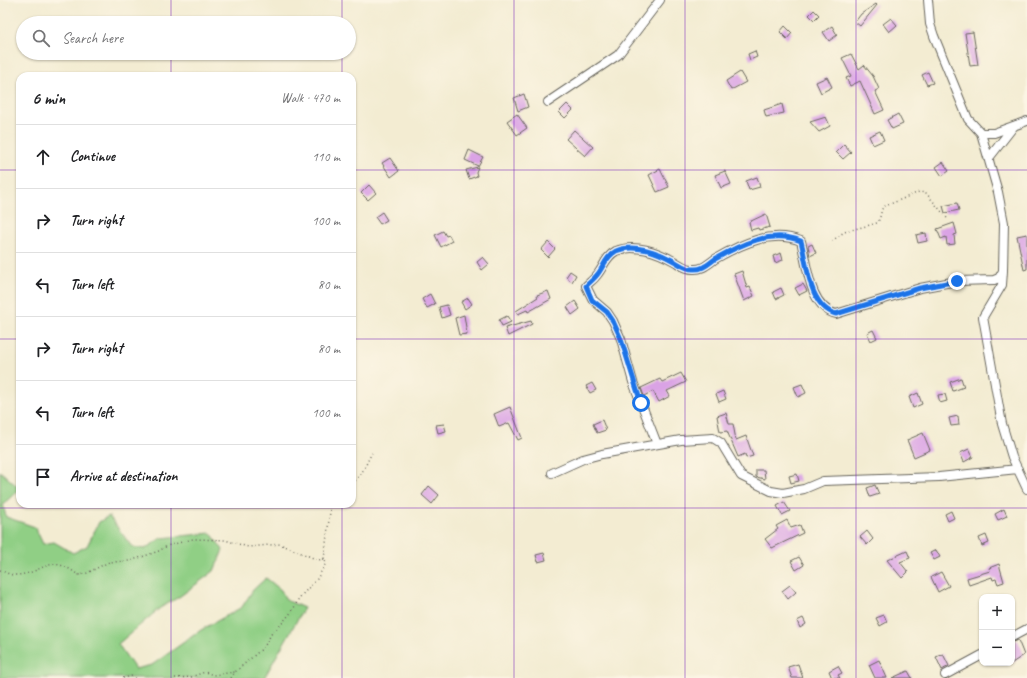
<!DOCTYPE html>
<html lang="en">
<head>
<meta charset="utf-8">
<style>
  :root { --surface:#fff; --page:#f6f6f6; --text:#202124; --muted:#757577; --line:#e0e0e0 }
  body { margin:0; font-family:Caveat,sans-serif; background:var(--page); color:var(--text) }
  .controls { position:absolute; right:12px; bottom:12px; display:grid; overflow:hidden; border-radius:8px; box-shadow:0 1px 3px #0004 }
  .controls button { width:36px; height:36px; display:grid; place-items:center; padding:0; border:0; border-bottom:1px solid var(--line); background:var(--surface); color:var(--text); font:20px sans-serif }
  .stop { position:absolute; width:12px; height:12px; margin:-9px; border:3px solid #1a73e8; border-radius:50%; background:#fff }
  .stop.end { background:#1a73e8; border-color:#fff; box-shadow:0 1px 4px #0008 }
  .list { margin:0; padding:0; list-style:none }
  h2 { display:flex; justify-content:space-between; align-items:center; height:52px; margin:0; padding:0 16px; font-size:17px }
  h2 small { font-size:13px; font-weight:400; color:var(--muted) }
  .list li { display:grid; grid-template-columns:26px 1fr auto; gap:12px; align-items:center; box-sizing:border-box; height:64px; padding:0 16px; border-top:1px solid var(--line) }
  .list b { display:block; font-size:15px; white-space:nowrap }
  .list em { font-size:13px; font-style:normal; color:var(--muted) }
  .icon { flex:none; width:22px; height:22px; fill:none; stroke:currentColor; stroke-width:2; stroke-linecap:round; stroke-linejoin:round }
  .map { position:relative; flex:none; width:1027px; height:678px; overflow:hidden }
  .search { position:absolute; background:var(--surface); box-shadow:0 1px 3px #0004; left:16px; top:16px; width:340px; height:44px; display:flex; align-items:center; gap:10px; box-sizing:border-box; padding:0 14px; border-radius:22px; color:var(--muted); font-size:15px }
  .panel { position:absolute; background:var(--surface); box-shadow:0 1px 3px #0004; left:16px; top:72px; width:340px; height:436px; border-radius:12px }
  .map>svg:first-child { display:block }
  .green { fill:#90cf85; stroke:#567650 }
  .building { fill:#daa3e5 }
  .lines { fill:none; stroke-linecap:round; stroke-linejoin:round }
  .minor-casing { stroke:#67655c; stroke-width:10 }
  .path { stroke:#67655c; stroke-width:1.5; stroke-dasharray:1 3; stroke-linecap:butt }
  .minor { stroke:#fff; stroke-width:8 }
  .route { stroke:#1a73e8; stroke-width:5 }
  .grid { fill:none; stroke:#7b2cbf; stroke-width:1; stroke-opacity:0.55 }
</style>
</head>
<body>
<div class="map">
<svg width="1027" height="678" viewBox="0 0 1027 678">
  <rect width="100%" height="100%" fill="#fcf5e5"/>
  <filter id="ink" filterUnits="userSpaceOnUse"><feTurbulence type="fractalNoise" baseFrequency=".025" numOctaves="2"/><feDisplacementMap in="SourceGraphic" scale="8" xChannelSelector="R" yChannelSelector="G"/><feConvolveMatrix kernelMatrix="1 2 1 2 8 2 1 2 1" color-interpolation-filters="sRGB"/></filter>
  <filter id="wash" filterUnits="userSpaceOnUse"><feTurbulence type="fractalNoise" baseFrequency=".012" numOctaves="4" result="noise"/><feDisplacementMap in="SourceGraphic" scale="16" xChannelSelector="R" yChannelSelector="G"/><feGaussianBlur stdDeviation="0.9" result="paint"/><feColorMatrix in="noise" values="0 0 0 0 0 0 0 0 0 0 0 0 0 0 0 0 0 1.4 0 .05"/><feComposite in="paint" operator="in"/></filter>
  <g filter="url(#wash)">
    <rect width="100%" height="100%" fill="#f3ecd2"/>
    <path class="green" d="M0,471L20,489L3,504L6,517L35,527L43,544L54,542L73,553L87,546L99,522L109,516L132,547L145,549L161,538L211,533L223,550L214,571L179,597L160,608L118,644L135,669L152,665L201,630L242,607L253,590L266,578L281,590L286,600L304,608L264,678H0Z"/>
    <g id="blocks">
      <path class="building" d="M876,4L877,5L860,26L855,22L861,14Z
        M814,10L819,15L814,20L809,15Z
        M891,18L897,25L889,32L883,24Z
        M785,26L792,33L787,39L780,32Z
        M832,26L837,35L829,41L823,32Z
        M973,32L978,65L970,66L965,33Z
        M755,51L757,57L750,60L748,54Z
        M851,54L859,69L864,65L873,76L879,89L875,91L884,110L875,114L860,81L850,86L846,78L851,76L842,58Z
        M740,72L746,82L731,90L726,81Z
        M928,72L933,83L927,85L922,75Z
        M827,77L832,87L821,93L816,82Z
        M524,94L528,107L518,111L514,98Z
        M567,104L573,110L565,118L559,112Z
        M782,104L784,113L766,117L764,110Z
        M517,114L527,128L517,135L507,121Z
        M898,114L903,124L892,129L887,120Z
        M826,117L830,126L819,132L810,122Z
        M574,130L593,147L585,156L566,139Z
        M880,131L884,140L873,145L869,136Z
        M844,144L851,152L843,159L836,152Z
        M469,150L483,157L478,166L465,160Z
        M390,158L399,171L391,177L382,163Z
        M943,162L949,171L942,176L936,167Z
        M478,167L476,172L477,176L469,179L466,170Z
        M660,169L669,187L657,192L649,175Z
        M725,171L731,184L721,188L715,175Z
        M757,177L760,187L749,190L746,181Z
        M369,185L376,193L368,200L361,193Z
        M957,203L959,210L945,213L943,206Z
        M382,212L387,220L380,224L375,217Z
        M766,214L770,227L759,230L758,228L751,230L749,222Z
        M954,223L957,234L954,235L955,244L947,245L946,237L941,239L937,229Z
        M443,231L446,236L449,235L452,241L441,247L435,235Z
        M926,233L927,241L918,243L916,235Z
        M1027,234V269L1024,270L1017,236Z
        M548,242L555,249L548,257L541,250Z
        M812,244L816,253L810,256L808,246Z
        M781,253L783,260L775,263L773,256Z
        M483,257L489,264L482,270L477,262Z
        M570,271L576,275L572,282L566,277Z
        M742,271L747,288L750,287L754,296L744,301L734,274Z
        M803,284L807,291L799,295L795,288Z
        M781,288L784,295L776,299L773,292Z
        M548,291L551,299L528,312L527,310L518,314L516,311L538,297L537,295Z
        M430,294L435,304L427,308L422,299Z
        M468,298L472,304L465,309L461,302Z
        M575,301L580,309L572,315L567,307Z
        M447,305L450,315L442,318L439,307Z
        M464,315L467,334L459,335L455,318Z
        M507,316L511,322L502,326L499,320Z
        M531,321L532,324L508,336L505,328Z
        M873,330L877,338L871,341L867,333Z
        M681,373L686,382L667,391L670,396L659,402L653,391L644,396L641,388L660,379L662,382Z
        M961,378L964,387L953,391L950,382Z
        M592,383L596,390L590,393L586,386Z
        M802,384L806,393L798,397L794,387Z
        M723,391L726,399L719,402L716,394Z
        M918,393L922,404L913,408L909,397Z
        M945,394L947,401L940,403L938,395Z
        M510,407L522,438L518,440L509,423L499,427L494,414Z
        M726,413L729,424H733L736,440L746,436L753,456L746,458L745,454L738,457L727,431L720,432L717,416Z
        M958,416L959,425L951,426L949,418Z
        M602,420L606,430L597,433L593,424Z
        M444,424L446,431L438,433L436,425Z
        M923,433L930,450L914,457L907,440Z
        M969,449L973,457L964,462L960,453Z
        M756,470H764L765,479L756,477Z
        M797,474L799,481L791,483L789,476Z
        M875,485L879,494L870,497L867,488Z
        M429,486L439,495L432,504L422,495Z
        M784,502L790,511L782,515L777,506Z
        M1004,509L1007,516L998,520L995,514Z
        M951,511L954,518L948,521L945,514Z
        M787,520L791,528L800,525L803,533L772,548L765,539L778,529L776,526Z
        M867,531L873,539L867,545L860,537Z
        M986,535L989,543L982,546L979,538Z
        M936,550L940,557L934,560L930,553Z
        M907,551L910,558L900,562L908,572L902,578L887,560Z
        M544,553L546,560L538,562L536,555Z
        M799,557L804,565L796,570L791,561Z
        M999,564L1004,582L998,584L996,579L993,580L992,577L969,585L967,578L990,571L989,568Z
        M941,572L949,586L938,592L931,577Z
        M790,585L796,592L788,599L782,591Z
        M884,615L887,622L880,626L876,618Z
        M803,618L806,624L800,628L797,621Z
        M1018,640L1024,655L1012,663V642Z
        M943,654L949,666L942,670L936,657Z
        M879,660L887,678H875L869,665Z
        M798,664L803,678H792L788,667Z
        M838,666L842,673L838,675L840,678H832L829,671Z
        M908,671L912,678H892Z"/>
    </g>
  </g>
  <g filter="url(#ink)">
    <use href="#blocks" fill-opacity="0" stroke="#67655c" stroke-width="1"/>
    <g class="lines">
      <g class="minor-casing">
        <path id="minor" d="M928,0L930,24L934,36L968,119L981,133H994L1027,121
          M548,102L618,55L660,0
          M989,158L1014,126
          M1003,271L1002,285L983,317L1002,424L1012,457L1027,489
          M657,444L633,382L621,339L613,321L607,312L593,300L586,286C590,282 594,279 597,275C604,267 605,257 616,251C634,243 658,252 674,261C681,265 685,269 693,269C702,270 708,264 715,259C741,244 772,229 801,241C807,264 809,307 836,314L920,288L957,281L994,280L999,278L1003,271L1004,223L998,192L981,133
          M552,473L583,459L602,454L681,440L713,438L721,443L741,476L771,491L783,493L804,489L823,481L939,477L1018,469
          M1012,637L1027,629
          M945,675L982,655"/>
      </g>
      <path class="path" d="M832,241L844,232L877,223C881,218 880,213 883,207L919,192L926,193L947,218
        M352,483C363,475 365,465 372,453
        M0,570C5,572 10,575 15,575C43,575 48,551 78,575L85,574L109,562L130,561L159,551L167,546L193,539L225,540L248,547L280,544L318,560L324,559
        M123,678L132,676L135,678
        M175,678L191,677L205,672L213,675L235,672
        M231,678L235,672L264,647L273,631L278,628L293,610L299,598L317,579L326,563L324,559L331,504"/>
      <use href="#minor" class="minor"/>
    </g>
  </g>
  <g class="lines" filter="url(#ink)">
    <path class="route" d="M641,403L621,339L613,321L607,312L592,300L586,286C590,282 594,279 597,275C604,267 605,257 616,251C634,243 658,252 674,261C681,265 685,269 693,269C702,270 708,264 715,259C741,244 772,229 801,241C807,264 809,307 836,314L920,288L957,281"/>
  </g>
  <path class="grid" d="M171,0V23M342,0V23M514,0V678M685,0V678M856,0V678M171,53V76M342,53V76M0,170H20M352,170H1027M0,339H20M352,339H1027M171,504V678M342,504V678M0,508H1027"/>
</svg>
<div class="controls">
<button>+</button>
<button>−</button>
</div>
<div class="stop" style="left:641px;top:403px"></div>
<div class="stop end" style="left:957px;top:281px"></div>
<div class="search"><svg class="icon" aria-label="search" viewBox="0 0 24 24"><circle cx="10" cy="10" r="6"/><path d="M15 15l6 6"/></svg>Search here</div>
<section class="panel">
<h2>6 min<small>Walk · 470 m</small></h2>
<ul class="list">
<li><svg class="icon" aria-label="ahead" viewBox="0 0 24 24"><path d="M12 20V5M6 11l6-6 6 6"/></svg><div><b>Continue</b></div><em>110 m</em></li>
<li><svg class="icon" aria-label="right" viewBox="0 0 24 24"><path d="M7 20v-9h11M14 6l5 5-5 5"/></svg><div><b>Turn right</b></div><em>100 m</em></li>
<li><svg class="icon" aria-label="left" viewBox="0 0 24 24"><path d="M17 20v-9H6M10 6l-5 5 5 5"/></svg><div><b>Turn left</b></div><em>80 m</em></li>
<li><svg class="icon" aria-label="right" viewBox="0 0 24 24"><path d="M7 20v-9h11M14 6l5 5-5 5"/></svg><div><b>Turn right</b></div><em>80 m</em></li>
<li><svg class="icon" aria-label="left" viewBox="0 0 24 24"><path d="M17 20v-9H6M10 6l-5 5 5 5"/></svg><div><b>Turn left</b></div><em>100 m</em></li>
<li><svg class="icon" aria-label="arrive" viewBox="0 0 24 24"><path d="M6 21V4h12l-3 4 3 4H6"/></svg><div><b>Arrive at destination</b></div></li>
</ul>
</section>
</div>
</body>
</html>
